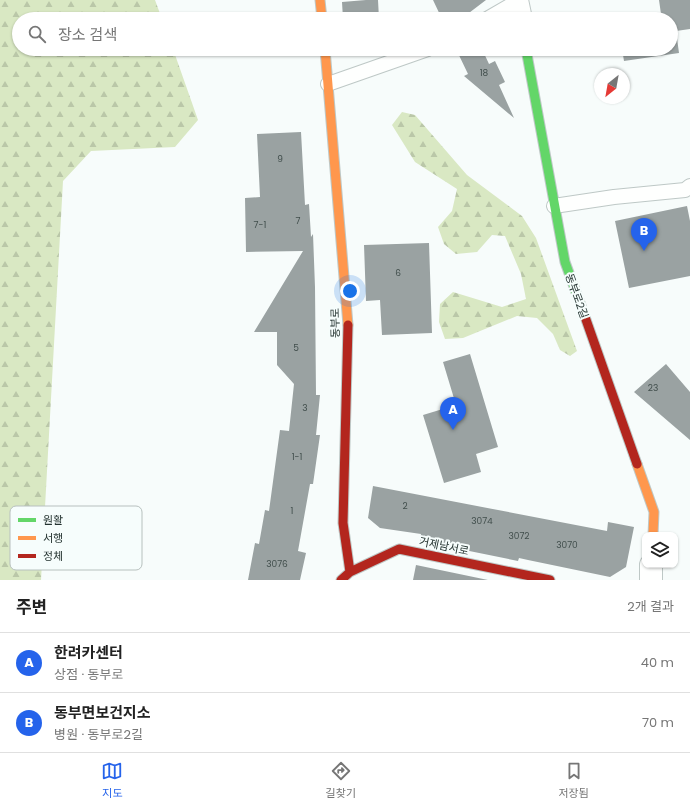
<!DOCTYPE html>
<html lang="ko">
<head>
<meta charset="utf-8">
<style>
  :root { --surface:#fff; --page:#f6f6f6; --text:#222; --muted:#767676; --line:#e0e0e0; --accent:#2563eb }
  body { margin:0; font-family:Poppins,"Noto Sans KR",sans-serif; background:var(--page); color:var(--text) }
  .controls { position:absolute; right:12px; bottom:12px; display:grid; overflow:hidden; border-radius:8px; box-shadow:0 1px 3px #0004 }
  .controls button { width:36px; height:36px; display:grid; place-items:center; padding:0; border:0; border-bottom:1px solid var(--line); background:var(--surface); color:var(--text); font:20px sans-serif }
  .compass { position:absolute; left:594px; top:68px; width:36px; height:36px; border-radius:50%; background:var(--surface); box-shadow:0 1px 3px #0004; rotate:211deg }
  .you { position:absolute; left:350px; top:291px; width:14px; height:14px; margin:-10px; border:3px solid #fff; border-radius:50%; background:#1a73e8; box-shadow:0 0 0 6px #1a73e833 }
  .badge { display:grid; place-items:center; width:26px; height:26px; border-radius:50%; background:var(--accent); color:#fff; font-size:13px; font-weight:700 }
  .pin { position:absolute; translate:-50% -33px; filter:drop-shadow(0 1px 2px #0008) }
  .pin::after { content:''; position:absolute; top:21px; width:14px; height:12px; background:inherit; clip-path:polygon(0 0,100% 0,50% 100%) }
  .list { margin:0; padding:0; list-style:none }
  h2 { display:flex; justify-content:space-between; align-items:center; height:52px; margin:0; padding:0 16px; font-size:17px }
  h2 small { font-size:13px; font-weight:400; color:var(--muted) }
  .list li { display:grid; grid-template-columns:26px 1fr auto; gap:12px; align-items:center; box-sizing:border-box; height:60px; padding:0 16px; border-top:1px solid var(--line) }
  .list b { display:block; font-size:15px; white-space:nowrap }
  .list p { margin:0; font-size:13px; white-space:nowrap; color:var(--muted) }
  .list em { font-size:13px; font-style:normal; color:var(--muted) }
  .icon { flex:none; width:22px; height:22px; fill:none; stroke:currentColor; stroke-width:2; stroke-linecap:round; stroke-linejoin:round }
  .map { position:relative; flex:none; width:690px; height:580px; overflow:hidden }
  .search { position:absolute; background:var(--surface); box-shadow:0 1px 3px #0004; left:12px; right:12px; top:12px; height:44px; display:flex; align-items:center; gap:10px; box-sizing:border-box; padding:0 14px; border-radius:22px; color:var(--muted); font-size:15px }
  .sheet { height:172px; background:var(--surface) }
  nav { display:flex; justify-content:space-around; align-items:center; box-sizing:border-box; height:56px; border-top:1px solid var(--line); background:var(--surface); font-size:11px; color:var(--muted) }
  nav a { display:grid; justify-items:center; gap:2px }
  nav .on { color:var(--accent) }
  .map>svg:first-child { display:block }
  .forest { fill:url(#forest-firs) }
  .building { fill:#9aa2a2 }
  .lines { fill:none; stroke-linecap:round; stroke-linejoin:round }
  .lane-casing { stroke:#bec8c6; stroke-width:16 }
  .street-casing { stroke:#bec8c6; stroke-width:24 }
  .fast-casing { stroke:#bec8c6; stroke-width:11 }
  .slow-casing { stroke:#bec8c6; stroke-width:11 }
  .jam-casing { stroke:#bec8c6; stroke-width:11 }
  .lane { stroke:#fefffe; stroke-width:14 }
  .street { stroke:#fefffe; stroke-width:22 }
  .fast { stroke:#63d668; stroke-width:9 }
  .slow { stroke:#ff974d; stroke-width:9 }
  .jam { stroke:#b3261e; stroke-width:9 }
  .labels { text-anchor:middle; dominant-baseline:central; stroke-width:4; stroke-linejoin:round; paint-order:stroke }
  .number-label { font-size:9px; fill:#414e4c }
  .street-label { font-size:11px; fill:#23322f; stroke:#f6fdfc }
  .key { fill:#f6fdfc; stroke:#b7c0be; stroke-width:1 }
  .key-label { font-size:11px; fill:#23322f }
</style>
</head>
<body>
<div class="map">
<svg width="690" height="580" viewBox="0 0 690 580">
  <defs>
    <pattern id="forest-firs" width="22" height="20" patternUnits="userSpaceOnUse"><rect width="22" height="20" fill="#d9e8c3"/><path d="M5 1l3.5 6h-7zM16 11l3.5 6h-7z" fill="#bac7a8"/></pattern>
  </defs>
  <rect width="100%" height="100%" fill="#f7fcfb"/>
  <path class="forest" d="M0,0H155L162,19H19V49H173L198,120L175,147L91,151L63,181L41,580H0Z
    M402,112L415,115L467,175L522,216L536,238L577,351L570,356L560,350L553,334L537,318L517,316L463,338L445,339L439,322L440,304L453,292L502,307L526,299L521,274L505,236L492,235L477,252L456,254L444,244L438,227L452,211L457,189L415,162L392,125Z"/>
  <path class="building" d="M366,0H378L379,19H343L342,2Z
    M433,0H486L461,19H442Z
    M659,0H690V29L676,31L679,53L624,61L622,49H671V19H632L661,14Z
    M345,49H382V52L345,54Z
    M456,49H482L489,64L495,61L505,82L499,85L514,118L464,76L468,74Z
    M301,132L305,205L309,204L311,237L313,234L315,287L316,395H320L316,435H320L313,484H310L298,551L306,553L300,580H248L255,543L259,544L265,510L269,511L280,430L289,431L294,384L277,365V332H254L303,251L246,252L245,198L260,197L257,134Z
    M687,206L690,221V276L629,288L615,221Z
    M429,243L432,333L382,335L380,300L366,301L364,245Z
    M470,354L498,447L476,454L481,472L444,483L423,415L456,405L443,362Z
    M666,364L690,392V440L634,392Z
    M373,486L607,531L608,522L634,527L626,567L610,577L528,560L519,558L518,561L420,541L421,534L380,528L368,518Z
    M416,565L488,580H413Z"/>
  <g class="lines">
    <g class="lane-casing">
      <path id="lane" d="M487,19L518,1
        M328,84L428,49
        M554,206L614,197L685,190L690,186"/>
    </g>
    <g class="street-casing">
      <path id="street" d="M517,0L521,19
        M651,580V565"/>
    </g>
    <g class="fast-casing">
      <path id="fast" d="M526,49L565,262L584,314"/>
    </g>
    <g class="slow-casing">
      <path id="slow" d="M320,0L322,19
        M325,49L348,325
        M637,464L654,512L653,535"/>
    </g>
    <g class="jam-casing">
      <path id="jam" d="M584,314L637,464
        M348,325L343,523L350,572
        M341,580L350,572L399,549L550,580"/>
    </g>
    <use href="#lane" class="lane"/>
    <use href="#street" class="street"/>
    <use href="#fast" class="fast"/>
    <use href="#slow" class="slow"/>
    <use href="#jam" class="jam"/>
  </g>
  <g class="labels">
    <g class="number-label">
      <text x="484" y="73">18</text>
      <text x="280" y="159">9</text>
      <text x="298" y="221">7</text>
      <text x="260" y="225">7-1</text>
      <text x="398" y="273">6</text>
      <text x="296" y="348">5</text>
      <text x="653" y="388">23</text>
      <text x="305" y="408">3</text>
      <text x="297" y="457">1-1</text>
      <text x="405" y="506">2</text>
      <text x="292" y="511">1</text>
      <text x="482" y="521">3074</text>
      <text x="519" y="536">3072</text>
      <text x="567" y="545">3070</text>
      <text x="277" y="564">3076</text>
    </g>
    <g class="street-label">
      <text transform="translate(577 296) rotate(70)">동부로2길</text>
      <text transform="translate(335 323) rotate(-91)">동부로</text>
      <text transform="translate(444 546) rotate(12)">거제남서로</text>
    </g>
  </g>
  <rect x="10" y="506" width="132" height="64" rx="6" class="key"/>
  <rect x="18" y="518" width="18" height="4" fill="#63d668"/>
  <rect x="18" y="536" width="18" height="4" fill="#ff974d"/>
  <rect x="18" y="554" width="18" height="4" fill="#b3261e"/>
  <g class="key-label">
    <text x="43" y="524">원활</text>
    <text x="43" y="542">서행</text>
    <text x="43" y="560">정체</text>
  </g>
</svg>
<div class="controls">
<button><svg class="icon" aria-label="layers" viewBox="0 0 24 24"><path d="M12 4l9 5-9 5-9-5zM3 14l9 5 9-5"/></svg></button>
</div>
<svg class="compass" viewBox="-18 -18 36 36"><path d="M0-13l5 13h-10z" fill="#e53935"/><path d="M0 13l5-13h-10z" fill="#767676"/></svg>
<div class="you"></div>
<div class="pin badge" style="left:453px;top:430px">A</div>
<div class="pin badge" style="left:644px;top:251px">B</div>
<div class="search"><svg class="icon" aria-label="search" viewBox="0 0 24 24"><circle cx="10" cy="10" r="6"/><path d="M15 15l6 6"/></svg>장소 검색</div>
</div>
<section class="sheet">
<h2>주변<small>2개 결과</small></h2>
<ul class="list">
<li><span class="badge">A</span><div><b>한려카센터</b><p>상점 · 동부로</p></div><em>40 m</em></li>
<li><span class="badge">B</span><div><b>동부면보건지소</b><p>병원 · 동부로2길</p></div><em>70 m</em></li>
</ul>
</section>
<nav>
<a class="on"><svg class="icon" aria-label="map" viewBox="0 0 24 24"><path d="M3 6l6-2 6 2 6-2v14l-6 2-6-2-6 2zM9 4v14M15 6v14"/></svg>지도</a>
<a><svg class="icon" aria-label="directions" viewBox="0 0 24 24"><path d="M12 3l9 9-9 9-9-9zM9 14v-3h6M13 9l2 2-2 2"/></svg>길찾기</a>
<a><svg class="icon" aria-label="saved" viewBox="0 0 24 24"><path d="M7 4h10v16l-5-4-5 4z"/></svg>저장됨</a>
</nav>
</body>
</html>
